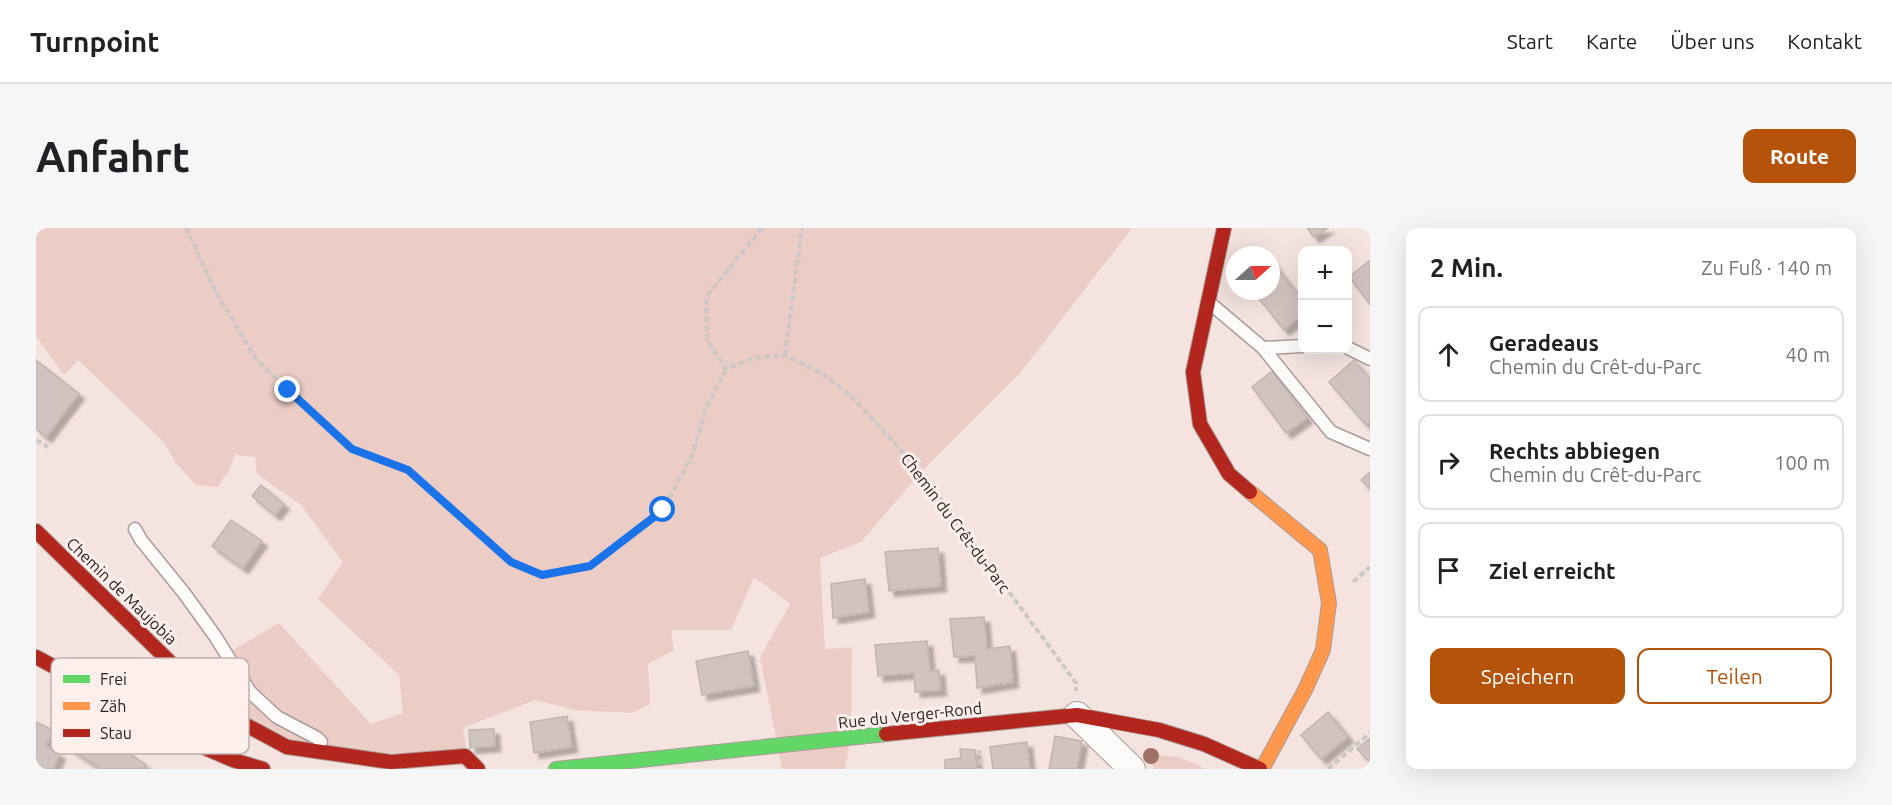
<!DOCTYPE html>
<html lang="de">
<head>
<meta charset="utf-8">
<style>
  :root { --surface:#fff; --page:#f6f6f6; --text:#202124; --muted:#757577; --line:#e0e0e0; --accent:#b45309 }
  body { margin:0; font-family:Ubuntu,sans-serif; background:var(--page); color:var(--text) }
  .controls { position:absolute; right:18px; top:18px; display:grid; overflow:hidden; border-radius:12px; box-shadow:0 6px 24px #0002 }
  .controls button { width:54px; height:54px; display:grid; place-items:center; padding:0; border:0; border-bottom:2px solid var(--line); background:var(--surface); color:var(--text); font:30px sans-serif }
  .compass { position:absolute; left:1190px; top:18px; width:54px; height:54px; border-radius:50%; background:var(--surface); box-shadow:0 6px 24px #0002; rotate:69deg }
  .stop { position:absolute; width:18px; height:18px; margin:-14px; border:4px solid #1a73e8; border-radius:50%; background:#fff }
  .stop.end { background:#1a73e8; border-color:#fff; box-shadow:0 2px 6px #0008 }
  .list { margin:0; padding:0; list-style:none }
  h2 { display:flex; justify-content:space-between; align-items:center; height:78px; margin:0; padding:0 24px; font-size:26px }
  h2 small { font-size:20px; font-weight:400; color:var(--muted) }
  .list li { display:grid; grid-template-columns:39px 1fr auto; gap:18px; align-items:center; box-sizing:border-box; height:96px; margin:0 12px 12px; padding:0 12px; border:2px solid var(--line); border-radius:12px }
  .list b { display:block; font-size:22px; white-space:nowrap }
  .list p { margin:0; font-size:20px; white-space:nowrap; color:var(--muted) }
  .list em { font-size:20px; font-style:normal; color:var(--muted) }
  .actions { display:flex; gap:12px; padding:18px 24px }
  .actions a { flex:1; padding:14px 0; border:2px solid var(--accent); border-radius:12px; text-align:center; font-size:21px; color:var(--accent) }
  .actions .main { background:var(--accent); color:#fff }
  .icon { flex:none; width:33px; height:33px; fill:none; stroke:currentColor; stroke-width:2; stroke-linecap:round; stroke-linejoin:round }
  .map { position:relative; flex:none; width:1334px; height:541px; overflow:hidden; border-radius:12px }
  header { display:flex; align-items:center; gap:36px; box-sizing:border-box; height:84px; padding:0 30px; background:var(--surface); border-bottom:2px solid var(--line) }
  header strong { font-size:28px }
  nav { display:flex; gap:33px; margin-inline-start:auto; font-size:21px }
  .intro { display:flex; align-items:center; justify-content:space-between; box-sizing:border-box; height:144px; padding:0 36px }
  h1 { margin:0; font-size:42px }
  .button { padding:15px 27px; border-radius:12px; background:var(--accent); color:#fff; font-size:21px; font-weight:700 }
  main { display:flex; gap:36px; padding:0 36px }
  aside { flex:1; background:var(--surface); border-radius:12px; box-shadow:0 6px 24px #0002 }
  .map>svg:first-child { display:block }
  .green { fill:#eccdc5 }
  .building { fill:#d1c3bf; stroke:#c2b4b1; stroke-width:1.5; filter:url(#shadow) }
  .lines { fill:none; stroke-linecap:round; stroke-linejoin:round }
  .lane-casing { stroke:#a99c99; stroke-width:15 }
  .street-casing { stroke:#a99c99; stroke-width:28 }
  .fast-casing { stroke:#a99c99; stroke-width:16 }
  .slow-casing { stroke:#a99c99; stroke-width:16 }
  .jam-casing { stroke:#a99c99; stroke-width:16 }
  .path { stroke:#cdc7c5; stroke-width:4; stroke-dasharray:6 3; stroke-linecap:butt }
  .lane { stroke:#fdfbfa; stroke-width:12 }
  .street { stroke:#fdfbfa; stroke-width:26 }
  .fast { stroke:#63d668; stroke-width:14 }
  .slow { stroke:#ff974d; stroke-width:14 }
  .jam { stroke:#b3261e; stroke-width:14 }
  .tree { fill:#a07164 }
  .route { stroke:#1a73e8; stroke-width:8 }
  .labels { text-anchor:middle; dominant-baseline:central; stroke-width:6; stroke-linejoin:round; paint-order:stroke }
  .street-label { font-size:16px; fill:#2d211e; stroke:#fdefeb }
  .key { fill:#fdefeb; stroke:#bfb1ae; stroke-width:1.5 }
  .key-label { font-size:16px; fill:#2d211e }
</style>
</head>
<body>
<header>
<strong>Turnpoint</strong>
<nav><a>Start</a><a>Karte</a><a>Über uns</a><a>Kontakt</a></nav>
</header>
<div class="intro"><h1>Anfahrt</h1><a class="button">Route</a></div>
<main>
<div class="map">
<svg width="1334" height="541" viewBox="0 0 1334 541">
  <defs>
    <filter id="shadow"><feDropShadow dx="5.5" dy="5.5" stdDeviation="1.5" flood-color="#0004"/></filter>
  </defs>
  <rect width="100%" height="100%" fill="#f4e3de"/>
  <path class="green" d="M0,0H1096L985,144L885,244L825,314L784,330L789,421L816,419L815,509L809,541H746L724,429L754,376L718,349L695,402H635L638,422L612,436L614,476L596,485L539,482L499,472L427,500L431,526L246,524L156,446L243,395L335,496L367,485L363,447L282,371L307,334L265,277L221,246L219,229L199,227L192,245L187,250L182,259L160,257L140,235L127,213L42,132L28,147L0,108Z
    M1107,526L1143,529L1170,541H1119Z"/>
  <path class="building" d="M1271,0H1292L1278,9Z
    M1235,32L1266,72V87L1248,102L1217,63H1235Z
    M1334,32V76L1313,49Z
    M0,132L43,166L10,209L0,201Z
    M1318,132L1334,151V194L1330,197L1293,154Z
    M1236,143L1271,190L1250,205L1216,159Z
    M1334,244V261L1325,252Z
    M225,257L248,276L239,287L216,268Z
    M195,292L226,313L207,340L176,318Z
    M902,320L905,358L853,363L849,324Z
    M829,351L833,384L797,390L795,356Z
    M948,389L951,421L974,418L977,454L941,460L939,428L918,429L914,391Z
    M891,413L894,443L903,442L905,462L879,464L878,445L842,448L839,417Z
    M712,423L718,458L666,467L660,433Z
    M1292,484L1312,509L1285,531L1265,507Z
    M531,488L536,519L498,525L494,494Z
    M46,492L110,537L107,541H65L29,517Z
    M0,494L17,502L10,518L24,526L17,541H5L0,538Z
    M458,501L459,518L434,520L433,502Z
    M1019,508L1046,513L1041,541H1013Z
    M1334,510V534L1321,521Z
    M991,514L994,541H957L954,519Z
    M924,521L939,522L941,540L909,541V532L925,530Z"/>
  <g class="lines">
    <g class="lane-casing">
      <path id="lane" d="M1175,76L1227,120L1295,204L1334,221
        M1227,120L1266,118
        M1312,120L1334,131
        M99,301L105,312L148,365L179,408L214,464L241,489L281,510L285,514"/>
    </g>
    <g class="street-casing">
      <path id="street" d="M1041,487L1096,541"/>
    </g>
    <g class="fast-casing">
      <path id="fast" d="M520,541L850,506"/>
    </g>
    <g class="slow-casing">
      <path id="slow" d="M1214,264L1284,322L1293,375L1287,422L1269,462L1226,541"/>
    </g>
    <g class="jam-casing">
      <path id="jam" d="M1188,0L1157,144L1164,196L1193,246L1214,264
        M0,303L184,483L251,519L355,534L429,528L442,541
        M0,429L169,520L197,532L227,541
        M850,506L1041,487L1123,502L1168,516L1224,541"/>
    </g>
    <path class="path" d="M150,0L180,64L220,131L252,162L316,221L372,242L475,334L506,347L554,338L627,282L656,228L669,183L690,141
      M726,0L670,69L671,112L690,141L718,130L749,127L789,147L818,171L885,244L1040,455V463
      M749,127L766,0
      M0,212L12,219
      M1317,354L1334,339
      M943,522L944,541
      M1292,541L1334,505"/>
    <use href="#lane" class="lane"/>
    <use href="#street" class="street"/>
    <use href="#fast" class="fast"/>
    <use href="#slow" class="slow"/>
    <use href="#jam" class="jam"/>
  </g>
  <circle class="tree" cx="1115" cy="528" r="8"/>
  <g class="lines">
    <path class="route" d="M252,162L316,221L372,242L475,334L506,347L554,338L627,282"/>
  </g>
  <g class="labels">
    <g class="street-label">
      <text transform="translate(920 295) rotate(53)">Chemin du Crêt-du-Parc</text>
      <text transform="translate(86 363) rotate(44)">Chemin de Maujobia</text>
      <text transform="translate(874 487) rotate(-6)">Rue du Verger-Rond</text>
    </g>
  </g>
  <rect x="15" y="430" width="198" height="96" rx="9" class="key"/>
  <rect x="27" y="447" width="27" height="8" fill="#63d668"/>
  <rect x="27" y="474" width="27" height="8" fill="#ff974d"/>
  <rect x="27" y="501" width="27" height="8" fill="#b3261e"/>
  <g class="key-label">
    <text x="64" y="457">Frei</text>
    <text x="64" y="484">Zäh</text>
    <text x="64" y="511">Stau</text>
  </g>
</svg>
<div class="controls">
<button>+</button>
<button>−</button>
</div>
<svg class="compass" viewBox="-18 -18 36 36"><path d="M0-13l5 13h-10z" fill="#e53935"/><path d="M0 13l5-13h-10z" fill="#757577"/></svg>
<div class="stop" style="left:627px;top:282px"></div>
<div class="stop end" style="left:252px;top:162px"></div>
</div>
<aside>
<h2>2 Min.<small>Zu Fuß · 140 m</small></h2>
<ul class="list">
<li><svg class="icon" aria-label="ahead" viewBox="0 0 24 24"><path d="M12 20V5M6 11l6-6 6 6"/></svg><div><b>Geradeaus</b><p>Chemin du Crêt-du-Parc</p></div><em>40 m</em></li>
<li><svg class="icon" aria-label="right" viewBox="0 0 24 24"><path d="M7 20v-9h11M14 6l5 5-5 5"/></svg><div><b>Rechts abbiegen</b><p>Chemin du Crêt-du-Parc</p></div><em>100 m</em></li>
<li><svg class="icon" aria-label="arrive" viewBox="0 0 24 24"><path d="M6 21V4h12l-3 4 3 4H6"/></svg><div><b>Ziel erreicht</b></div></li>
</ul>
<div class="actions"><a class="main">Speichern</a><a>Teilen</a></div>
</aside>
</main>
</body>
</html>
